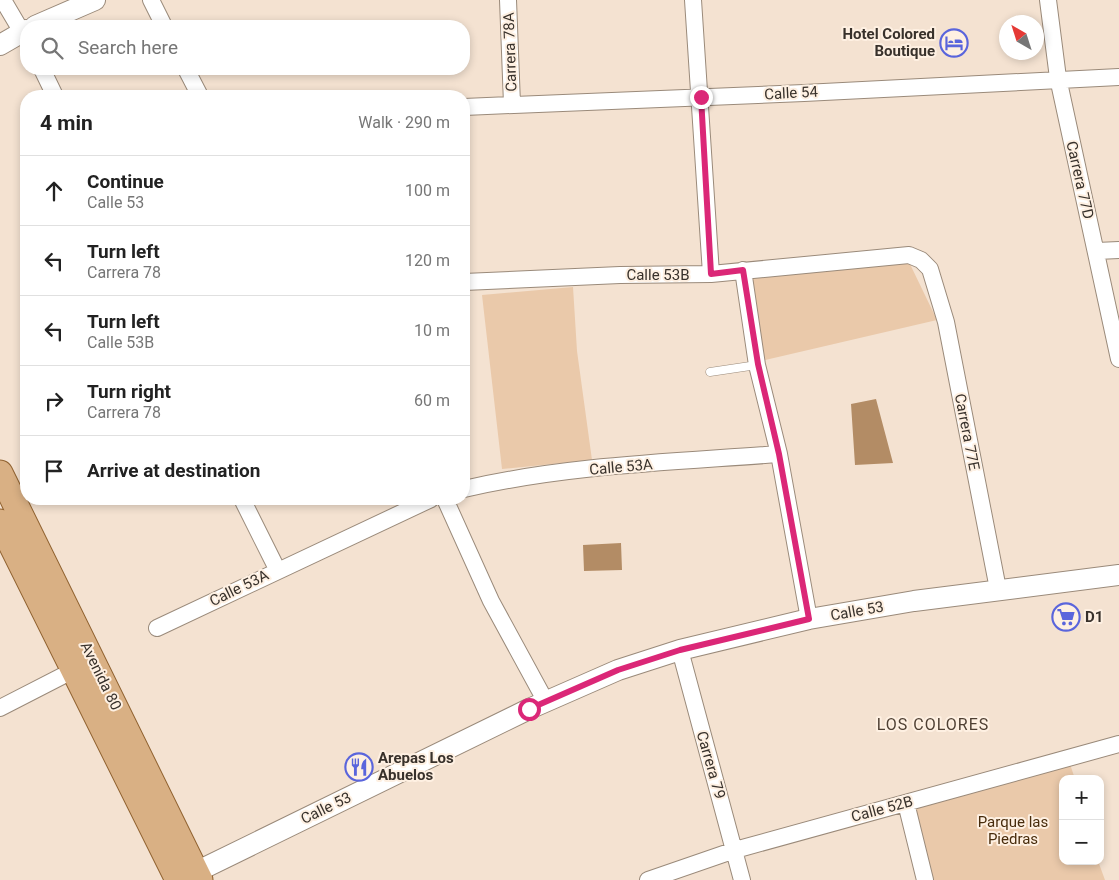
<!DOCTYPE html>
<html lang="en">
<head>
<meta charset="utf-8">
<style>
  :root { --surface:#fff; --page:#f6f6f6; --text:#222; --muted:#767676; --line:#e0e0e0 }
  body { margin:0; font-family:Roboto,sans-serif; background:var(--page); color:var(--text) }
  .controls { position:absolute; right:15px; bottom:15px; display:grid; overflow:hidden; border-radius:10px; box-shadow:0 2px 8px #0003 }
  .controls button { width:45px; height:45px; display:grid; place-items:center; padding:0; border:0; border-bottom:1px solid var(--line); background:var(--surface); color:var(--text); font:25px sans-serif }
  .compass { position:absolute; left:999px; top:15px; width:45px; height:45px; border-radius:50%; background:var(--surface); box-shadow:0 2px 8px #0003; rotate:321deg }
  .stop { position:absolute; width:15px; height:15px; margin:-11px; border:4px solid #db2777; border-radius:50%; background:#fff }
  .stop.end { background:#db2777; border-color:#fff; box-shadow:0 1px 5px #0008 }
  .list { margin:0; padding:0; list-style:none }
  h2 { display:flex; justify-content:space-between; align-items:center; height:65px; margin:0; padding:0 20px; font-size:21px }
  h2 small { font-size:16px; font-weight:400; color:var(--muted) }
  .list li { display:grid; grid-template-columns:32px 1fr auto; gap:15px; align-items:center; box-sizing:border-box; height:70px; padding:0 20px; border-top:1px solid var(--line) }
  .list b { display:block; font-size:19px; white-space:nowrap }
  .list p { margin:0; font-size:16px; white-space:nowrap; color:var(--muted) }
  .list em { font-size:16px; font-style:normal; color:var(--muted) }
  .icon { flex:none; width:28px; height:28px; fill:none; stroke:currentColor; stroke-width:2; stroke-linecap:round; stroke-linejoin:round }
  .map { position:relative; flex:none; width:1119px; height:880px; overflow:hidden }
  .search { position:absolute; background:var(--surface); box-shadow:0 2px 8px #0003; left:20px; top:20px; width:450px; height:55px; display:flex; align-items:center; gap:12px; box-sizing:border-box; padding:0 18px; border-radius:20px; color:var(--muted); font-size:19px }
  .panel { position:absolute; background:var(--surface); box-shadow:0 2px 8px #0003; left:20px; top:90px; width:450px; height:415px; border-radius:20px }
  .map>svg:first-child { display:block }
  .green { fill:#eac9aa }
  .water { fill:#b38c65 }
  .lines { fill:none; stroke-linecap:round; stroke-linejoin:round }
  .service-casing { stroke:#9a8a7a; stroke-width:9 }
  .minor-casing { stroke:#9a8a7a; stroke-width:18 }
  .tertiary-casing { stroke:#9a8a7a; stroke-width:22 }
  .primary-casing { stroke:#906230; stroke-width:27 }
  .service { stroke:#fff; stroke-width:8 }
  .minor { stroke:#fff; stroke-width:16 }
  .tertiary { stroke:#fff; stroke-width:20 }
  .primary { stroke:#d9b084; stroke-width:25 }
  .route { stroke:#db2777; stroke-width:6 }
  .labels { text-anchor:middle; dominant-baseline:central; stroke-width:4; stroke-linejoin:round; paint-order:stroke }
  .poi-label { font-size:15px; font-weight:bold; fill:#38312b; stroke:#fef0e2; text-anchor:start }
  .street-label { font-size:15px; fill:#38312b; stroke:#fef0e2 }
  .park-label { font-size:15px; fill:#482c0c; stroke:#fef0e2 }
  .neighbourhood-label { font-size:16px; letter-spacing:1px; fill:#4e3f32; stroke:#fef0e2 }
</style>
</head>
<body>
<div class="map">
<svg width="1119" height="880" viewBox="0 0 1119 880">
  <rect width="100%" height="100%" fill="#f4e2d1"/>
  <path class="green" d="M909,262L937,320L761,361L745,272Z
    M573,287L577,351L592,460L502,469L482,295Z
    M1069,761L1075,779H1063V861H1098L1105,880H932L910,811Z"/>
  <path class="water" d="M876,399L893,463L855,465L851,404Z
    M621,543L622,570L584,571L583,545Z"/>
  <g class="lines">
    <g class="service-casing">
      <path id="service" d="M710,372L757,365"/>
    </g>
    <g class="minor-casing">
      <path id="minor" d="M3,0L26,39
        M151,0L164,26
        M508,0L512,104
        M693,0L711,274
        M1048,0L1058,78L1119,359
        M42,69L55,96
        M186,69L200,96
        M464,107L804,93L1119,77
        M1097,251L1119,250
        M743,270L757,365L779,454L809,619
        M464,282L620,275L711,274L909,255L921,260L930,269L946,322L998,589
        M464,489C567,465 674,462 779,454
        M242,499L277,569
        M445,499L491,601L546,702
        M157,628L431,499
        M680,650L742,880
        M0,708L74,670
        M906,803L925,880
        M648,880L735,850L1119,744"/>
    </g>
    <g class="tertiary-casing">
      <path id="tertiary" d="M35,26L95,0
        M0,45L26,30
        M196,872L529,709L618,670L680,650L809,619L914,601L1119,575"/>
    </g>
    <g class="primary-casing">
      <path id="primary" d="M0,473L200,880
        M0,522L178,880"/>
    </g>
    <use href="#service" class="service"/>
    <use href="#minor" class="minor"/>
    <use href="#tertiary" class="tertiary"/>
    <use href="#primary" class="primary"/>
  </g>
  <g class="lines">
    <path class="route" d="M529,709L618,670L680,650L809,619L779,454L758,364L743,270L711,274L701,97"/>
  </g>
  <defs>
    <g id="hotel-ring" transform="scale(1.4375)"><circle r="9.5" fill="#fef0e2" stroke="#5a65dc" stroke-width="1.5"/><path d="M-6-4.5h1.5V1H6V5H4.5V3h-9V5H-6ZM-4 0a1.8 1.8 0 1 1 3.6 0ZM.5 0V-2.5h3Q6-2.5 6 0Z" fill="#5a65dc"/></g>
    <g id="supermarket-ring" transform="scale(1.4375)"><circle r="9.5" fill="#fef0e2" stroke="#5a65dc" stroke-width="1.5"/><path d="M-6-5.5h2.5l.6 2H6L4.5 2H-2.5L-4.4-4H-6ZM-1.5 3.2a1.3 1.3 0 1 0 .1 0ZM3 3.2a1.3 1.3 0 1 0 .1 0Z" fill="#5a65dc"/></g>
    <g id="restaurant-ring" transform="scale(1.4375)"><circle r="9.5" fill="#fef0e2" stroke="#5a65dc" stroke-width="1.5"/><path d="M-5-6h1v4h1v-4h1v4h1v-4h1v5L-1.5 .5V6h-2V.5L-5-1ZM5-6V6H3V1.5H1.5Q1.5-4 5-6Z" fill="#5a65dc"/></g>
  </defs>
  <g fill-rule="evenodd">
    <use href="#hotel-ring" x="954" y="43"/>
    <use href="#supermarket-ring" x="1066" y="617"/>
    <use href="#restaurant-ring" x="359" y="767"/>
  </g>
  <g class="labels">
    <g class="poi-label">
      <text x="935" y="34" text-anchor="end">Hotel Colored<tspan x="935" dy="17">Boutique</tspan></text>
      <text x="1085" y="617">D1</text>
      <text x="378" y="758">Arepas Los<tspan x="378" dy="17">Abuelos</tspan></text>
    </g>
    <g class="street-label">
      <text transform="translate(510 52) rotate(-92)">Carrera 78A</text>
      <text transform="translate(791 93) rotate(-3)">Calle 54</text>
      <text transform="translate(1080 180) rotate(77)">Carrera 77D</text>
      <text x="658" y="275">Calle 53B</text>
      <text transform="translate(967 432) rotate(79)">Carrera 77E</text>
      <text transform="translate(621 467) rotate(-5)">Calle 53A</text>
      <text transform="translate(239 588) rotate(-26)">Calle 53A</text>
      <text transform="translate(857 611) rotate(-10)">Calle 53</text>
      <text transform="translate(101 676) rotate(64)">Avenida 80</text>
      <text transform="translate(711 765) rotate(74)">Carrera 79</text>
      <text transform="translate(326 808) rotate(-26)">Calle 53</text>
      <text transform="translate(882 809) rotate(-15)">Calle 52B</text>
    </g>
    <g class="park-label">
      <text x="1013" y="822">Parque las<tspan x="1013" dy="17">Piedras</tspan></text>
    </g>
    <g class="neighbourhood-label">
      <text x="933" y="724">LOS COLORES</text>
    </g>
  </g>
</svg>
<div class="controls">
<button>+</button>
<button>−</button>
</div>
<svg class="compass" viewBox="-18 -18 36 36"><path d="M0-13l5 13h-10z" fill="#e53935"/><path d="M0 13l5-13h-10z" fill="#767676"/></svg>
<div class="stop" style="left:529px;top:709px"></div>
<div class="stop end" style="left:701px;top:97px"></div>
<div class="search"><svg class="icon" aria-label="search" viewBox="0 0 24 24"><circle cx="10" cy="10" r="6"/><path d="M15 15l6 6"/></svg>Search here</div>
<section class="panel">
<h2>4 min<small>Walk · 290 m</small></h2>
<ul class="list">
<li><svg class="icon" aria-label="ahead" viewBox="0 0 24 24"><path d="M12 20V5M6 11l6-6 6 6"/></svg><div><b>Continue</b><p>Calle 53</p></div><em>100 m</em></li>
<li><svg class="icon" aria-label="left" viewBox="0 0 24 24"><path d="M17 20v-9H6M10 6l-5 5 5 5"/></svg><div><b>Turn left</b><p>Carrera 78</p></div><em>120 m</em></li>
<li><svg class="icon" aria-label="left" viewBox="0 0 24 24"><path d="M17 20v-9H6M10 6l-5 5 5 5"/></svg><div><b>Turn left</b><p>Calle 53B</p></div><em>10 m</em></li>
<li><svg class="icon" aria-label="right" viewBox="0 0 24 24"><path d="M7 20v-9h11M14 6l5 5-5 5"/></svg><div><b>Turn right</b><p>Carrera 78</p></div><em>60 m</em></li>
<li><svg class="icon" aria-label="arrive" viewBox="0 0 24 24"><path d="M6 21V4h12l-3 4 3 4H6"/></svg><div><b>Arrive at destination</b></div></li>
</ul>
</section>
</div>
</body>
</html>
